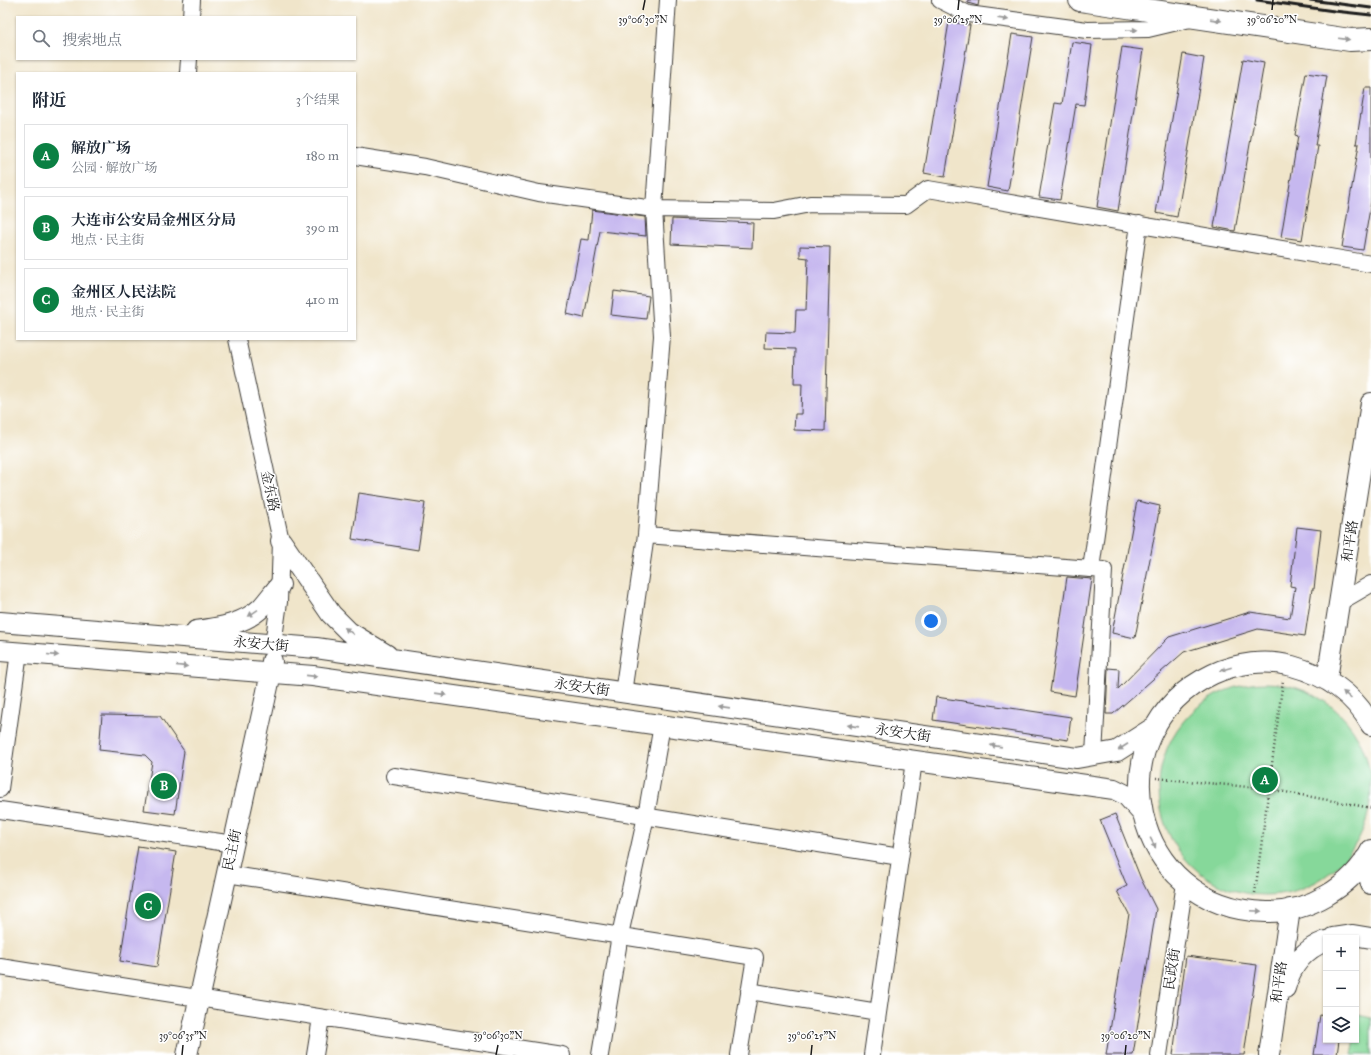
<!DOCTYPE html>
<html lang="zh">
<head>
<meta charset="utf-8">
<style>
  :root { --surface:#fff; --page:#f2f2f3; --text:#1f2937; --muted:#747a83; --line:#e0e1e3; --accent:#0b8043 }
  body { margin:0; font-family:"IM FELL Great Primer","Noto Serif SC",serif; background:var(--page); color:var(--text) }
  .controls { position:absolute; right:12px; bottom:12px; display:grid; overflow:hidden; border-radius:0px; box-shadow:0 1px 3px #0004 }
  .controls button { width:36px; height:36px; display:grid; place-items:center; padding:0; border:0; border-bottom:1px solid var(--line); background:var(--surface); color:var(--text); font:20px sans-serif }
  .you { position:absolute; left:931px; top:621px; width:14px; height:14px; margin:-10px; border:3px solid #fff; border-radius:50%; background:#1a73e8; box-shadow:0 0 0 6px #1a73e833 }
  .badge { display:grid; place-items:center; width:26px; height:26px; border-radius:50%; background:var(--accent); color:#fff; font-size:13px; font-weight:700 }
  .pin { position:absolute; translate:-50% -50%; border:2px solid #fff; box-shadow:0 1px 4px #0006 }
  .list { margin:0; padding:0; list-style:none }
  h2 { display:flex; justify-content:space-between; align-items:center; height:52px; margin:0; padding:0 16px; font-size:17px }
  h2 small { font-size:13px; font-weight:400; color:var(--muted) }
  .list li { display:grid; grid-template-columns:26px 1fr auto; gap:12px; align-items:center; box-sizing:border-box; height:64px; margin:0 8px 8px; padding:0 8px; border:1px solid var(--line); border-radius:0px }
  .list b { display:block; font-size:15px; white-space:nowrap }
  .list p { margin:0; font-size:13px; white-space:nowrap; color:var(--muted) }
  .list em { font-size:13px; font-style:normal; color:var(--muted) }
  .icon { flex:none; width:22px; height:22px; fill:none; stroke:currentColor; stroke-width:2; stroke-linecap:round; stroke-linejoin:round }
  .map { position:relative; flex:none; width:1371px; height:1055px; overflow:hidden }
  .search { position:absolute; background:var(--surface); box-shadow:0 1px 3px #0004; left:16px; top:16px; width:340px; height:44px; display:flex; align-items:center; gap:10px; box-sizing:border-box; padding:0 14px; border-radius:0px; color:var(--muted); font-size:15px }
  .panel { position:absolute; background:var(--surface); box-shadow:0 1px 3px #0004; left:16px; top:72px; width:340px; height:268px; border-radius:0px }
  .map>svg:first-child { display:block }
  .green { fill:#86d89a; stroke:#517a5b }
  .building { fill:#c6b8ef }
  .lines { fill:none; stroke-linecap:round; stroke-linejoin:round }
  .minor-casing { stroke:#3c3a36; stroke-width:18 }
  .major-casing { stroke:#3c3a36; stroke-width:22 }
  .highway-casing { stroke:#3c3a36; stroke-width:24 }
  .path { stroke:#3c3a36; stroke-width:2.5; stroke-dasharray:1 3; stroke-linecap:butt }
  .minor { stroke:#fff; stroke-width:16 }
  .major { stroke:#fff; stroke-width:20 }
  .highway { stroke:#fff; stroke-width:22 }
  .rail { stroke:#1c1c1c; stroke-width:3 }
  .oneway { fill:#999 }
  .ticks { fill:none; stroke:#1c1c1c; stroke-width:1.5 }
  .labels { text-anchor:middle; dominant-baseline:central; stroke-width:3; stroke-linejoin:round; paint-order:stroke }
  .street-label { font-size:14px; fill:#1c1c1c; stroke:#fff }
  .ticks-label { font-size:10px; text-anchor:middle; fill:#1c1c1c; stroke:#fff; stroke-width:3; stroke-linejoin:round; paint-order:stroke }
</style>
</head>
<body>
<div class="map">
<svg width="1371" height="1055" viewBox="0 0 1371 1055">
  <rect width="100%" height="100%" fill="#fff"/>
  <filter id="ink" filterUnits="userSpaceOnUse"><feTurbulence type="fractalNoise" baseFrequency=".025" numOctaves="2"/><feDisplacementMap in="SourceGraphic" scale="8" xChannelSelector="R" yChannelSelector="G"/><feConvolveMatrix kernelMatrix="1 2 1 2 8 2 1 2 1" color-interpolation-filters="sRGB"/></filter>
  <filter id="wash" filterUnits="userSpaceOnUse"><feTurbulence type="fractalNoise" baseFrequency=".012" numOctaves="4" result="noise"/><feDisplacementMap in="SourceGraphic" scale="16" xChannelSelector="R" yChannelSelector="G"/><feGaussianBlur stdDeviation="0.9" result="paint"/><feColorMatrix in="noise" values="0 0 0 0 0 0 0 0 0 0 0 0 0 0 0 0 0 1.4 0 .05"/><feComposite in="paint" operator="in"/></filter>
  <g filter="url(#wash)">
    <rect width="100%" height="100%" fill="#f0e5ca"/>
    <path class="green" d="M1159 789a106 106 0 1 1 212 0a106 106 0 1 1-212 0Z
      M1359,1015L1371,1018V1055H1352Z"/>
    <g id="blocks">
      <path class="building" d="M968,0H979L978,6L968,3Z
        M949,22L970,25L945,177L924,173Z
        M1012,34L1033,37L1008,191L987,187Z
        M1072,42L1092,45L1084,105L1076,104L1060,200L1039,197L1055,103L1062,104Z
        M1122,47L1143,50L1118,211L1097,207Z
        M1183,54L1204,58L1177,217L1156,213Z
        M1243,59L1264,63L1235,231L1214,227Z
        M1306,73L1327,76L1315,146H1318L1302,240L1281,237L1298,136L1295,135Z
        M1365,88H1371V202L1363,250L1342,247L1359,144H1356Z
        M592,210L645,217L646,236L600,231L584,318L567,314L581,239L589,240Z
        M672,219L753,223L752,248L671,244Z
        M800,246L830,247L825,431L794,430L795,414H801L802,384H794L795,349L765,348L766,332L795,333L796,310H806L808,258L800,257Z
        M614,291L649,296L646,319L611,315Z
        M359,493L425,503L418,550L352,539Z
        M1137,501L1160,506L1135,638L1112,633Z
        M1297,527L1321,530L1314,589H1312L1305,636L1258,629L1184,652L1113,714H1106L1108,668L1119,669L1118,689L1169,637L1250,612L1290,618L1295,587L1290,586Z
        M1067,577L1092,579L1075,696L1050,692Z
        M936,697L1071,717L1068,740L933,720Z
        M102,715L160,716L184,751L175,814L144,810L152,762L145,755L99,750Z
        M1115,814L1141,879L1156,909L1133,1055H1106L1129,914L1117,891L1127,886L1100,820Z
        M138,846L176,852L157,967L120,961Z
        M1186,956L1257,965L1244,1055H1173Z
        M1320,1015L1326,1016V1040H1339L1337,1055H1314Z"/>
    </g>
  </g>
  <g filter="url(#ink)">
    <use href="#blocks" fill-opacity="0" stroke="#3c3a36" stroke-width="1"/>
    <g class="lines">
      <g class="minor-casing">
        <path id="minor" d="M940,0L968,14L1087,30L1148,29L1190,19
          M191,17L192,0
          M188,73L189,59
          M355,156L425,167L539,193L654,209L774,211L810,204L906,205L928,189L1371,264
          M237,339L281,541L279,602L273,645
          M646,535L662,336L654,209L668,0
          M1091,569L1139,224
          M1340,602L1371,584
          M623,693L646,535L1104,570L1094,755
          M394,776L900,857
          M0,789L19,652
          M0,810L234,844
          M227,874L755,957L739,1055
          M0,967L562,1055
          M749,991L878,1012
          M315,1055L321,1018
          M600,1055L620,935L646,816L662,725
          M872,1055L914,761
          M1159,1055L1185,883"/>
      </g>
      <g class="major-casing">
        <path id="major" d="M281,541L331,614L349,632L387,655
          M0,622L316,648L1077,758L1117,751L1156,726
          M196,631C218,628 245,624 262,607C268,600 274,592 280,585
          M0,651L313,676L1114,789L1126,795L1142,813
          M1327,679L1371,403
          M1371,725C1354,694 1325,675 1292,666C1266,659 1237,663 1213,674C1091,732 1131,909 1266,912C1307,913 1352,887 1371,850
          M1365,859L1371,884
          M1333,938L1353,935L1371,938
          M1285,988C1291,966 1304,949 1326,941
          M187,1055L271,673L272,661
          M1269,1055L1290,909"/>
      </g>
      <g class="highway-casing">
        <path id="highway" d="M1080,0L1350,40L1371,39"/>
      </g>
      <path class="path" d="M1156,778L1269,789L1371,808
        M1255,893L1283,680"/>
      <use href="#minor" class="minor"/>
      <use href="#major" class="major"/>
      <use href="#highway" class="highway"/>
      <path class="rail" d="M1257,0L1334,11L1371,15
        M1310,0L1371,8"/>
    </g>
    <defs><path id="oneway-solid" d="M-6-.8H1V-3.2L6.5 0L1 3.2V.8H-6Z"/></defs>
    <g class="oneway">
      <use href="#oneway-solid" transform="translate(1003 19) rotate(8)"/>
      <use href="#oneway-solid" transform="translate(1216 20) rotate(8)"/>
      <use href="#oneway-solid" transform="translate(1132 30) rotate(-3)"/>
      <use href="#oneway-solid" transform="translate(1344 39) rotate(7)"/>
      <use href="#oneway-solid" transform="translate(253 613) rotate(146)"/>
      <use href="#oneway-solid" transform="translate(349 631) rotate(-143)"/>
      <use href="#oneway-solid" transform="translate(53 655) rotate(5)"/>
      <use href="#oneway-solid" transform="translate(182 666) rotate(5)"/>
      <use href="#oneway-solid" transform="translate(1226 669) rotate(163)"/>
      <use href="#oneway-solid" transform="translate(312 676) rotate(6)"/>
      <use href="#oneway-solid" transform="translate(441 694) rotate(8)"/>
      <use href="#oneway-solid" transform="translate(1347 695) rotate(-138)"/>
      <use href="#oneway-solid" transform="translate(724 707) rotate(-172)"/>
      <use href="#oneway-solid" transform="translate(853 726) rotate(-172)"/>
      <use href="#oneway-solid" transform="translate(996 746) rotate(-172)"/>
      <use href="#oneway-solid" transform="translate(1123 747) rotate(147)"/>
      <use href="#oneway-solid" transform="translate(1153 843) rotate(62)"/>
      <use href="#oneway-solid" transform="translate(1256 911) rotate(3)"/>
    </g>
  </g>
  <path class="ticks" d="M643,10L645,0M958,10L959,0M1272,10L1273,0M182,1055L183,1045M496,1055L498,1045M811,1055L812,1045M1125,1055L1126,1045"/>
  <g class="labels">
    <g class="street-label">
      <text transform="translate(270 491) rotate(78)">金东路</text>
      <text transform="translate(1350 541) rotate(-81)">和平路</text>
      <text transform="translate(261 644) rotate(5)">永安大街</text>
      <text transform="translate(582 687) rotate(8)">永安大街</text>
      <text transform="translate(903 733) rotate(8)">永安大街</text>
      <text transform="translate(232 850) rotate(-78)">民主街</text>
      <text transform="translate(1172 969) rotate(-82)">民政街</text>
      <text transform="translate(1279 982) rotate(-82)">和平路</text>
    </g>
  </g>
  <g class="ticks-label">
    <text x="643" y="23">39°06'30"N</text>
    <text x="958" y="23">39°06'25"N</text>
    <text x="1272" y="23">39°06'20"N</text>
    <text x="183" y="1039">39°06'35"N</text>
    <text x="498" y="1039">39°06'30"N</text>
    <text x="812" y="1039">39°06'25"N</text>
    <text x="1126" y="1039">39°06'20"N</text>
  </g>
</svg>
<div class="controls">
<button>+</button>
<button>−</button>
<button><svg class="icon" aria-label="layers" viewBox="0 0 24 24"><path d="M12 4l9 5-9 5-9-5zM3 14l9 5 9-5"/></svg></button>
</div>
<div class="you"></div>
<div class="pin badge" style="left:1265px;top:780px">A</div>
<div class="pin badge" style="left:164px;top:786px">B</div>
<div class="pin badge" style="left:148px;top:906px">C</div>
<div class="search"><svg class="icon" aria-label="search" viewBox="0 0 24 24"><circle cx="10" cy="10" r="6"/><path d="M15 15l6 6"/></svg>搜索地点</div>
<section class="panel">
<h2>附近<small>3个结果</small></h2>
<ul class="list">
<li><span class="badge">A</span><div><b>解放广场</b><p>公园 · 解放广场</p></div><em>180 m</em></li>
<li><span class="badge">B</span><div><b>大连市公安局金州区分局</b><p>地点 · 民主街</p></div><em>390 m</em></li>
<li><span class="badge">C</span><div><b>金州区人民法院</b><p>地点 · 民主街</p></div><em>410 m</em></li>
</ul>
</section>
</div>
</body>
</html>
